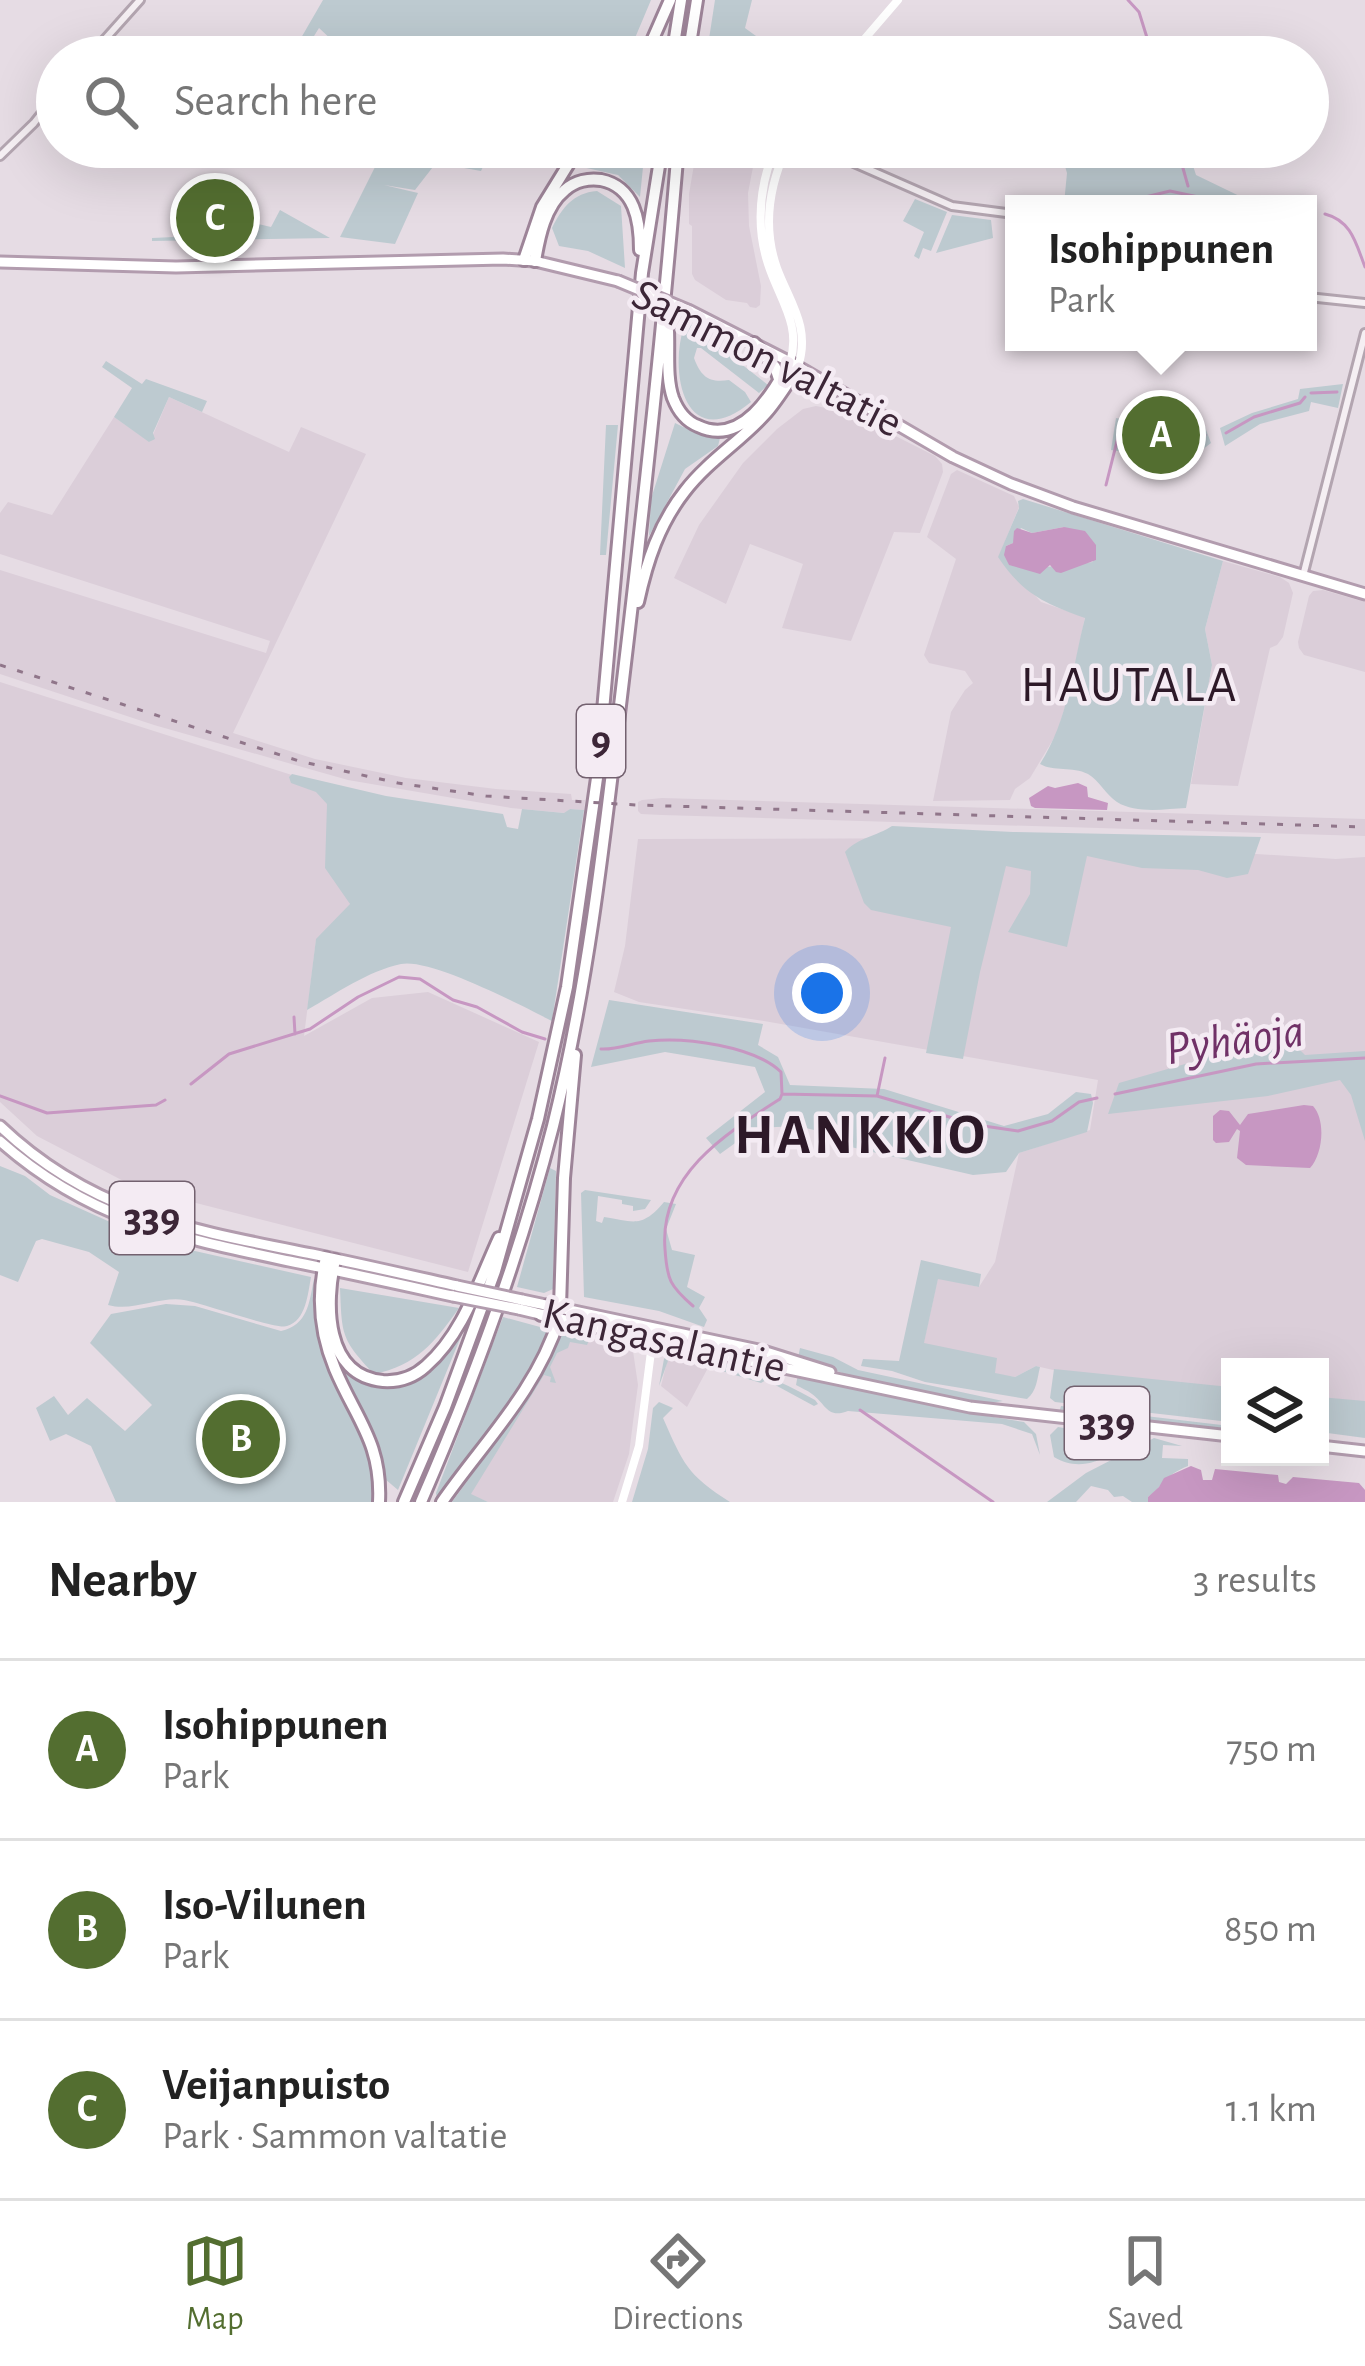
<!DOCTYPE html>
<html lang="en">
<head>
<meta charset="utf-8">
<style>
  :root { --surface:#fff; --page:#f2f2f2; --text:#222; --muted:#767676; --line:#e0e0e0; --accent:#536e30 }
  body { margin:0; font-family:"Alegreya Sans",sans-serif; background:var(--page); color:var(--text) }
  .controls { position:absolute; right:36px; bottom:36px; display:grid; overflow:hidden; border-radius:0px; box-shadow:0 12px 48px #0002 }
  .controls button { width:108px; height:108px; display:grid; place-items:center; padding:0; border:0; border-bottom:3px solid var(--line); background:var(--surface); color:var(--text); font:60px sans-serif }
  .you { position:absolute; left:822px; top:993px; width:42px; height:42px; margin:-30px; border:9px solid #fff; border-radius:50%; background:#1a73e8; box-shadow:0 0 0 18px #1a73e833 }
  .badge { display:grid; place-items:center; width:78px; height:78px; border-radius:50%; background:var(--accent); color:#fff; font-size:39px; font-weight:700 }
  .pin { position:absolute; translate:-50% -50%; border:6px solid #fff; box-shadow:0 3px 12px #0006 }
  .popup { position:absolute; left:1005px; top:195px; width:312px; height:156px; box-sizing:border-box; display:grid; place-content:center; border-radius:0px; background:var(--surface); filter:drop-shadow(0 3px 9px #0005); font-size:39px; white-space:nowrap; color:var(--muted) }
  .popup b { font-size:45px; color:var(--text) }
  .popup::after { content:''; position:absolute; left:50%; top:100%; margin-left:-24px; border:24px solid transparent; border-top-color:var(--surface) }
  .list { margin:0; padding:0; list-style:none }
  h2 { display:flex; justify-content:space-between; align-items:center; height:156px; margin:0; padding:0 48px; font-size:51px }
  h2 small { font-size:39px; font-weight:400; color:var(--muted) }
  .list li { display:grid; grid-template-columns:78px 1fr auto; gap:36px; align-items:center; box-sizing:border-box; height:180px; padding:0 48px; border-top:3px solid var(--line) }
  .list b { display:block; font-size:45px; white-space:nowrap }
  .list p { margin:0; font-size:39px; white-space:nowrap; color:var(--muted) }
  .list em { font-size:39px; font-style:normal; color:var(--muted) }
  .icon { flex:none; width:66px; height:66px; fill:none; stroke:currentColor; stroke-width:2; stroke-linecap:round; stroke-linejoin:round }
  .map { position:relative; flex:none; width:1365px; height:1502px; overflow:hidden }
  .search { position:absolute; background:var(--surface); box-shadow:0 12px 48px #0002; left:36px; right:36px; top:36px; height:132px; display:flex; align-items:center; gap:30px; box-sizing:border-box; padding:0 42px; border-radius:66px; color:var(--muted); font-size:45px }
  .sheet { height:696px; background:var(--surface) }
  nav { display:flex; justify-content:space-around; align-items:center; box-sizing:border-box; height:168px; border-top:3px solid var(--line); background:var(--surface); font-size:33px; color:var(--muted) }
  nav a { display:grid; justify-items:center; gap:6px }
  nav .on { color:var(--accent) }
  .map>svg:first-child { display:block }
  .built { fill:#dbced9 }
  .green { fill:#bdcad0; fill-rule:evenodd }
  .water { fill:#c797c2 }
  .lines { fill:none; stroke-linecap:round; stroke-linejoin:round }
  .stream { stroke:#c797c2; stroke-width:3 }
  .tertiary-casing { stroke:#b3a5b0; stroke-width:12 }
  .primary-casing { stroke:#b29cae; stroke-width:15 }
  .motorway-casing { stroke:#9d8498; stroke-width:16 }
  .tertiary { stroke:#f5eff3; stroke-width:6 }
  .secondary { stroke:#fff; stroke-width:8 }
  .primary { stroke:#fff; stroke-width:9 }
  .motorway { stroke:#fff; stroke-width:10 }
  .rail { stroke:#90768a; stroke-width:3; stroke-dasharray:6 12; stroke-linecap:butt }
  .primary-bridge-casing { stroke:#b29cae; stroke-width:15; stroke-linecap:butt }
  .primary-bridge { stroke:#fff; stroke-width:9 }
  .labels { text-anchor:middle; dominant-baseline:central; stroke-width:9; stroke-linejoin:round; paint-order:stroke }
  .shield { fill:#f4ebf3; stroke:#73616f; stroke-width:3 }
  .shield-label { font-size:42px; font-weight:bold; fill:#3c2637 }
  .street-label { font-size:45px; fill:#3c2637; stroke:#f4ebf3 }
  .water-label { font-size:48px; font-style:italic; fill:#703167; stroke:#f4ebf3 }
  .quarter-label { font-size:51px; letter-spacing:3px; fill:#2d1928; stroke:#f4ebf3 }
  .district-label { font-size:57px; font-weight:bold; letter-spacing:3px; fill:#2d1928; stroke:#f4ebf3 }
</style>
</head>
<body>
<div class="map">
<svg width="1365" height="1502" viewBox="0 0 1365 1502">
  <rect width="100%" height="100%" fill="#e6dce4"/>
  <path class="built" d="M697,147H764L753,167L748,193L749,226L761,286L760,305L756,308L750,307L747,303L726,300L695,280L692,274V226L689,224V194Z
    M169,397L289,452L301,427L366,454L233,733L315,759L406,778L496,789L571,794L572,800H585L584,810L570,809L565,813L511,808L348,780L154,725L0,674V570L266,653L270,641L0,554V513L8,502L52,515L114,417L150,442Z
    M816,406L850,413L935,456L942,464L943,472L920,533L894,532L851,641L782,628L803,564L750,544L726,604L674,578L699,525L743,463L777,429L803,409Z
    M957,470L1014,496L1019,507L999,556L1041,602L1085,617L1069,694L1057,733L1030,778L1015,789L1010,800L933,801L951,712L965,690L973,683L965,671L929,663L924,655L956,559L927,537L951,474Z
    M1223,561L1280,577L1289,583L1293,593L1283,637L1277,645L1270,648L1238,786L1191,784L1212,665L1205,629Z
    M1323,590L1365,602V672L1304,655L1299,648L1298,642L1309,596L1313,591Z
    M0,682L336,789L350,905L316,940L304,1036L372,998L428,992L539,1042L468,1272L137,1188L37,1136L0,1102Z
    M662,798L1365,819V836L662,815L641,814L638,811V802L642,800Z
    M1005,838L1336,859L1365,857V1405L1320,1401V1367H1230V1392L1079,1376L1036,1366L1015,1377L919,1364L938,1278L979,1287L995,1262L1019,1153L1090,1130L1098,1080L764,1021L639,1002L614,992L625,946L638,839Z
    M562,1332L630,1347L633,1351L638,1385L633,1422L629,1454L613,1502H488L470,1495Z
    M668,1358L709,1366L687,1407L661,1386Z"/>
  <path class="green" d="M323,0H651L627,57H350L319,28L301,57H290Z
    M715,0H752L745,28L756,36L741,56L709,39Z
    M385,147H492L481,171L436,163L415,190L384,185L418,193L395,244L340,237Z
    M589,147H645L640,197L618,175L573,165Z
    M1118,147H1187L1196,175L1256,204H1064L1067,173L1064,163Z
    M597,191L621,206L625,268L588,251L559,246L552,228C562,208 573,193 597,191Z
    M915,199L947,212L931,251L923,248L919,259L914,256L924,232L903,221Z
    M197,210L271,227L280,210L330,238L152,241V238L196,236Z
    M952,215L991,220L993,238L936,253Z
    M690,324L768,385L759,393L701,348H697L694,358C701,377 709,383 729,380L745,392L751,402C687,455 668,376 684,326Z
    M106,361L142,384L146,379L207,401L202,412L169,397L153,433L155,439L149,442L114,417L132,388L102,367Z
    M1343,384L1338,408L1311,402L1309,411L1260,424L1225,446L1220,428L1252,413L1298,399L1300,389Z
    M1116,418L1158,426L1205,427L1211,443L1198,453C1170,444 1140,456 1111,450Z
    M675,423L700,435L720,438L718,446L685,469L649,536L651,499Z
    M606,425H618L606,555H600Z
    M1023,499L1223,561L1205,629L1212,665L1186,808C1165,809 1136,814 1117,802C1106,795 1099,780 1088,774C1072,766 1054,772 1040,764C1069,719 1072,668 1085,618C1044,603 1023,594 998,557L1019,508L1018,501ZM1064,527L1093,562L1046,567L1009,565L1006,546L1013,543L1021,528L1032,533Z
    M292,774L386,796L503,814L507,827L518,829L522,809L564,813L570,809L584,810L552,1021C522,1006 431,958 401,964C368,971 337,993 307,1010L316,939L350,904L325,868L327,804L316,792L291,783L289,777Z
    M892,826L1013,832L1261,837L1248,874L1227,878L1198,870L1142,868L1087,856L1067,947L1008,932L1030,894L1031,871L1006,866L980,972L963,1059L926,1053L951,927L871,910L864,903L845,852C857,838 877,836 892,826Z
    M609,1000L763,1024L758,1045L778,1057L790,1085L884,1089L1004,1126L1048,1114L1076,1092L1091,1094L1093,1103L1087,1132L1019,1153L1006,1172L973,1175L842,1145L844,1137L797,1126L756,1128L720,1154L706,1138L765,1092L755,1067L665,1052L591,1067Z
    M1288,1038L1305,1055L1365,1051V1141L1351,1095L1340,1080L1268,1096L1108,1114L1119,1083L1265,1041Z
    M0,1166L25,1176L50,1195L139,1235L186,1249L311,1277C308,1293 306,1321 287,1326C276,1330 203,1303 184,1300C160,1296 133,1312 108,1305L119,1272L89,1252L42,1239L36,1241L18,1282L0,1275Z
    M550,1168L556,1171L553,1289L544,1293L517,1287Z
    M585,1190L651,1200L645,1209L633,1211V1206L622,1204V1200L598,1196L596,1221L602,1223L604,1217C635,1222 642,1228 664,1202L676,1204L666,1229L672,1250L695,1255L687,1287L705,1297L699,1308L707,1320L704,1327L659,1311L584,1297L581,1193Z
    M921,1260L981,1274L979,1287L938,1279L924,1343L997,1358L995,1373L1015,1377L1036,1366L1040,1367C1037,1379 1037,1391 1027,1399L925,1382L892,1371L861,1366L863,1359L899,1361Z
    M314,1279H316L317,1312L370,1448L376,1488L375,1502H116L91,1446L66,1434L50,1441L36,1408L54,1396L68,1415L87,1398L125,1431L152,1405L90,1343L111,1314L166,1304L195,1306L281,1331C308,1325 309,1303 314,1279Z
    M340,1288L459,1308C435,1342 416,1366 374,1374C341,1339 342,1335 340,1288Z
    M503,1317L551,1330L524,1382L437,1499L436,1493Z
    M560,1332L590,1338L587,1345L570,1342L568,1348L557,1353L550,1367L556,1383L550,1382L551,1377L544,1375L471,1494L488,1502H452C492,1447 531,1393 560,1332Z
    M462,1334L398,1490L385,1479L377,1438L342,1368C405,1406 422,1383 462,1334Z
    M800,1348L833,1357L858,1370L1003,1401L984,1404L863,1380L798,1358Z
    M668,1354C724,1359 767,1373 815,1400L818,1404L814,1406L766,1380L761,1383L709,1367L669,1358L659,1386L664,1359Z
    M1054,1369L1230,1387V1422L1055,1402L1050,1398Z
    M798,1374L945,1409L1024,1422L1036,1434L1040,1455L1032,1434L1002,1424L848,1411C827,1419 826,1404 812,1394C807,1390 801,1388 796,1385Z
    M1320,1397L1365,1401V1438L1320,1432Z
    M659,1402L673,1408L663,1418C683,1463 687,1475 730,1502H632L648,1449L653,1408Z
    M1061,1406L1230,1426V1432L1059,1413Z
    M1058,1427L1107,1435H1143V1437C1114,1453 1085,1476 1054,1457L1050,1435Z
    M1154,1438L1182,1446L1163,1445L1162,1458L1188,1459V1466C1163,1476 1166,1484 1148,1497V1502H1132L1123,1496L1114,1497L1108,1490L1091,1486L1076,1502H1047L1086,1473Z"/>
  <path class="water" d="M1064,527L1085,531L1096,545V560L1061,573L1056,572L1050,565L1040,574L1009,565L1004,555L1006,546L1013,543L1014,531L1017,528L1032,533Z
    M1078,783L1087,787L1088,797L1108,803L1107,810L1035,808L1031,806L1029,798L1048,786L1055,788Z
    M1304,1105L1313,1106C1326,1120 1323,1154 1310,1168L1246,1165L1237,1158L1240,1131L1237,1129L1229,1142L1216,1143L1213,1140V1116L1220,1110L1229,1111L1240,1125L1248,1114Z
    M1191,1466L1201,1470L1203,1480H1212L1215,1469L1278,1475L1279,1482L1286,1484L1293,1477L1359,1483L1365,1490V1502H1148V1497L1159,1487L1164,1478Z"/>
  <g class="lines">
    <path class="stream" d="M1128,0L1139,12L1153,57
      M1177,147L1188,186
      M1117,204L1170,191L1231,204
      M1325,214C1352,221 1356,244 1365,267
      M1308,218L1312,217
      M1311,393L1337,392
      M1226,433L1254,417L1300,403L1305,397
      M1106,485L1119,433L1123,426C1133,428 1143,432 1154,432C1171,434 1188,431 1205,435
      M294,1017L295,1034
      M601,1049C617,1050 632,1043 649,1041C686,1037 754,1046 781,1072L782,1094L780,1099C725,1134 659,1175 665,1249C667,1280 670,1286 693,1306
      M191,1084L229,1054L310,1029L358,997L399,977L420,979L453,1000L477,1007L522,1032L545,1039
      M782,1094L877,1096L977,1125L1018,1131L1052,1121L1079,1102L1097,1098
      M1115,1094L1256,1064L1365,1058
      M0,1096L47,1113L156,1105L165,1100
      M877,1096L885,1058
      M860,1410L993,1502"/>
    <g class="tertiary-casing">
      <path id="tertiary" d="M89,57L140,0
        M810,147L822,149L952,206L1014,214
        M0,156L34,123L57,94
        M1308,297L1365,303
        M1303,576L1365,333"/>
    </g>
    <g class="primary-casing">
      <path id="primary" d="M0,262L176,267L503,259L535,261L618,281
        M690,311L790,362L953,457L1011,484L1073,507L1365,594
        M0,1126C92,1214 192,1230 312,1254C360,1264 408,1275 457,1286
        M0,1141C89,1220 176,1237 289,1261C344,1272 398,1284 453,1296
        M522,1300L763,1351L830,1372
        M519,1309L636,1337L970,1407L1230,1436
        M1320,1446L1365,1451"/>
    </g>
    <g class="motorway-casing">
      <path id="motorway" d="M645,57L670,0
        M672,57L681,0
        M688,57L697,0
        M524,260L542,207L579,147
        M535,261C539,237 545,206 565,190C575,181 589,178 601,180C635,187 640,221 640,250
        M668,331C669,353 666,378 673,398C678,411 685,421 698,426C742,447 772,394 790,362
        M754,343L775,367L779,379
        M638,602C647,561 659,524 685,491C708,461 741,441 766,413C778,399 788,383 798,367
        M326,1258C317,1295 320,1333 335,1369C356,1419 382,1443 379,1502
        M335,1260C325,1302 324,1376 383,1381C399,1382 414,1377 426,1366C463,1334 479,1281 499,1238
        M541,1315L551,1314L560,1307L564,1178L575,1055
        M404,1502L445,1407L495,1271L538,1119L567,987L597,778L642,273L662,147
        M421,1502C474,1380 520,1255 553,1126C588,985 604,841 621,697C643,514 663,331 678,147
        M442,1502C483,1443 537,1390 559,1319L556,1312L549,1305"/>
    </g>
    <use href="#tertiary" class="tertiary"/>
    <path class="secondary" d="M849,57L898,0
      M775,147C759,187 755,229 770,270C782,303 801,327 790,362
      M787,147C769,186 762,226 777,268C790,303 811,327 798,367
      M622,1502L639,1446L654,1328"/>
    <use href="#primary" class="primary"/>
    <use href="#motorway" class="motorway"/>
    <path class="rail" d="M0,665L299,761L398,783L486,796L636,805L1365,827"/>
    <g class="primary-bridge-casing">
      <path id="primary-bridge" d="M618,281L690,311
        M457,1286L522,1300
        M453,1296L519,1309"/>
    </g>
    <use href="#primary-bridge" class="primary-bridge"/>
  </g>
  <g class="labels">
    <g class="shield">
      <rect x="577" y="705" width="48" height="72" rx="9"/>
      <rect x="110" y="1182" width="84" height="72" rx="9"/>
      <rect x="1065" y="1387" width="84" height="72" rx="9"/>
    </g>
    <g class="shield-label">
      <text x="601" y="741">9</text>
      <text x="152" y="1218">339</text>
      <text x="1107" y="1423">339</text>
    </g>
    <g class="street-label">
      <text transform="translate(767 359) rotate(27)">Sammon valtatie</text>
      <text transform="translate(664 1341) rotate(13)">Kangasalantie</text>
    </g>
    <g class="water-label">
      <text transform="translate(1235 1041) rotate(-8)">Pyhäoja</text>
    </g>
    <g class="quarter-label">
      <text x="1130" y="685">HAUTALA</text>
    </g>
    <g class="district-label">
      <text x="861" y="1135">HANKKIO</text>
    </g>
  </g>
</svg>
<div class="controls">
<button><svg class="icon" aria-label="layers" viewBox="0 0 24 24"><path d="M12 4l9 5-9 5-9-5zM3 14l9 5 9-5"/></svg></button>
</div>
<div class="you"></div>
<div class="pin badge" style="left:1161px;top:435px">A</div>
<div class="popup"><b>Isohippunen</b>Park</div>
<div class="pin badge" style="left:241px;top:1439px">B</div>
<div class="pin badge" style="left:215px;top:218px">C</div>
<div class="search"><svg class="icon" aria-label="search" viewBox="0 0 24 24"><circle cx="10" cy="10" r="6"/><path d="M15 15l6 6"/></svg>Search here</div>
</div>
<section class="sheet">
<h2>Nearby<small>3 results</small></h2>
<ul class="list">
<li><span class="badge">A</span><div><b>Isohippunen</b><p>Park</p></div><em>750 m</em></li>
<li><span class="badge">B</span><div><b>Iso-Vilunen</b><p>Park</p></div><em>850 m</em></li>
<li><span class="badge">C</span><div><b>Veijanpuisto</b><p>Park · Sammon valtatie</p></div><em>1.1 km</em></li>
</ul>
</section>
<nav>
<a class="on"><svg class="icon" aria-label="map" viewBox="0 0 24 24"><path d="M3 6l6-2 6 2 6-2v14l-6 2-6-2-6 2zM9 4v14M15 6v14"/></svg>Map</a>
<a><svg class="icon" aria-label="directions" viewBox="0 0 24 24"><path d="M12 3l9 9-9 9-9-9zM9 14v-3h6M13 9l2 2-2 2"/></svg>Directions</a>
<a><svg class="icon" aria-label="saved" viewBox="0 0 24 24"><path d="M7 4h10v16l-5-4-5 4z"/></svg>Saved</a>
</nav>
</body>
</html>
